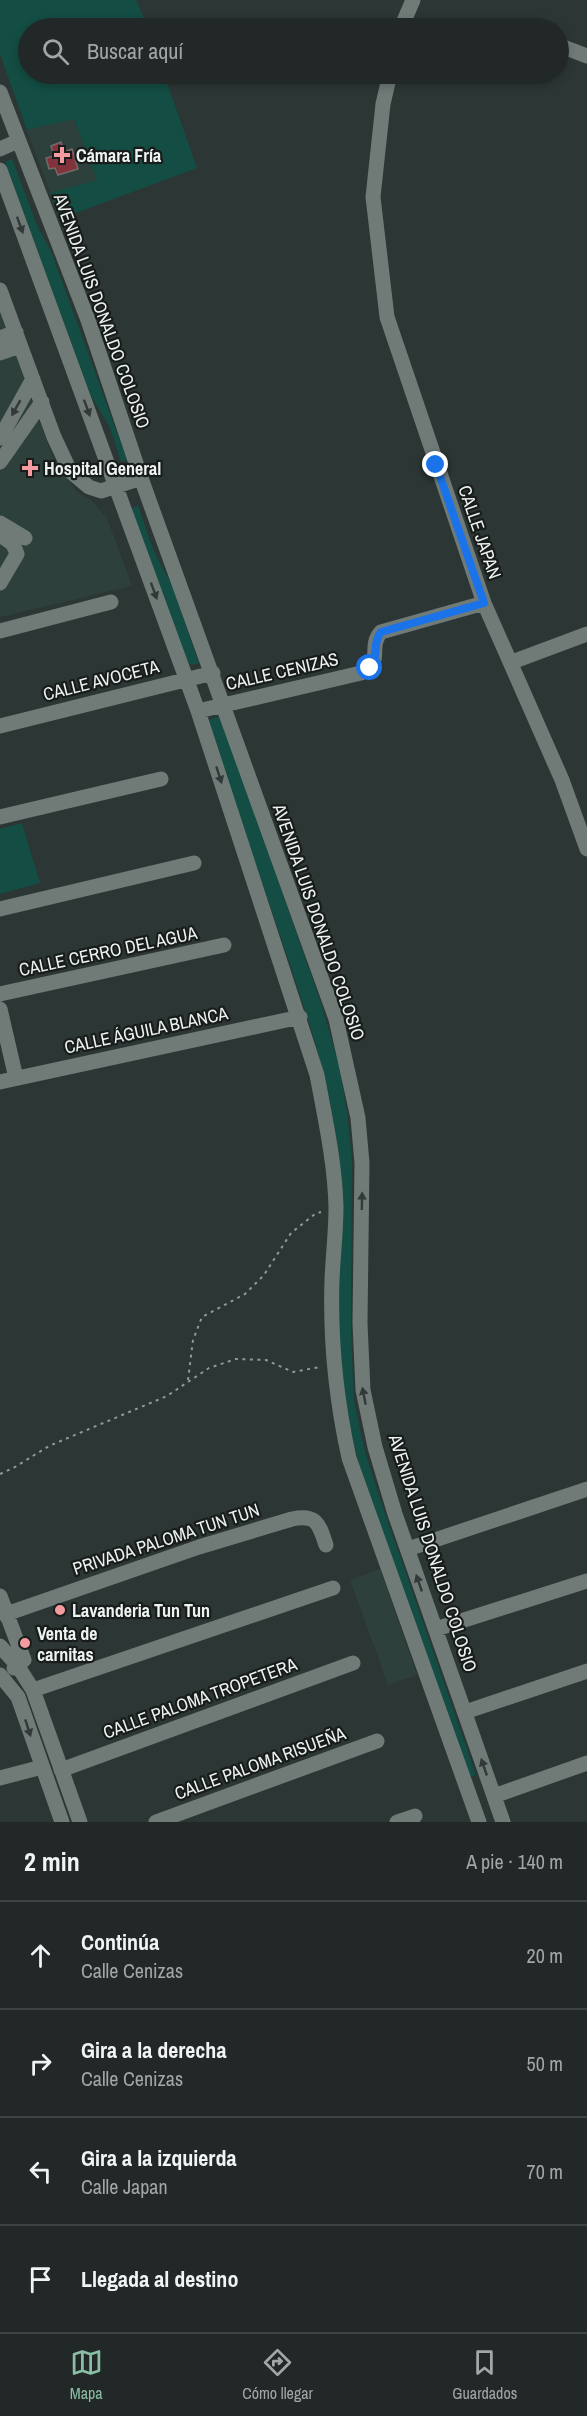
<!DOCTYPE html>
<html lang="es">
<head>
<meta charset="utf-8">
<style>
  :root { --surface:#212827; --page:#2d3433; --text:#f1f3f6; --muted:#a2a6a7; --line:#3e4444; --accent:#8abfa5 }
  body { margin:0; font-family:"Archivo Narrow",sans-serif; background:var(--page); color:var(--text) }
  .stop { position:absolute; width:18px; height:18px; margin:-14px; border:4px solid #1a73e8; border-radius:50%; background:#fff }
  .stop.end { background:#1a73e8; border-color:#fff; box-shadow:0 2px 6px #0008 }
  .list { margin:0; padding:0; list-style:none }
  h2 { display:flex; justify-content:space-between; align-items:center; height:78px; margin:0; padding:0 24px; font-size:26px }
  h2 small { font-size:20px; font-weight:400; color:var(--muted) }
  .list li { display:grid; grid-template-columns:39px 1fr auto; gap:18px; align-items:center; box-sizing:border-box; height:108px; padding:0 24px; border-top:2px solid var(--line) }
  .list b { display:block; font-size:22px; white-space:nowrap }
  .list p { margin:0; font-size:20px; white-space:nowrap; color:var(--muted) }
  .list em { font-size:20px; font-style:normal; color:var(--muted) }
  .icon { flex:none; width:33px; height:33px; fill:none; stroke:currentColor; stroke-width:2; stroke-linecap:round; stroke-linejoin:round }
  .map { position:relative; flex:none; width:587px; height:1822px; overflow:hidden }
  .search { position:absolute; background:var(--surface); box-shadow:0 3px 9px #0003; left:18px; right:18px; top:18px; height:66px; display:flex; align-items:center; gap:15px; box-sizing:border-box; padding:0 21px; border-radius:33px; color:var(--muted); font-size:22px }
  .sheet { height:510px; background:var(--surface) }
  nav { display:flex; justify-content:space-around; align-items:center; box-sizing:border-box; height:84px; border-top:2px solid var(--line); background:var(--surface); font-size:16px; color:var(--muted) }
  nav a { display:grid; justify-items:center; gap:3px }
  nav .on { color:var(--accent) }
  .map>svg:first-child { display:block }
  .built { fill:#2e403c }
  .green { fill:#134d43 }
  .building { fill:#82323a; stroke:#746969; stroke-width:1.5 }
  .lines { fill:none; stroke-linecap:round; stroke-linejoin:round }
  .path { stroke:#919997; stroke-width:2; stroke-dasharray:3 4.5; stroke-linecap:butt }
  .minor { stroke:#707b78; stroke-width:15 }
  .oneway { fill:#323938 }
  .route { stroke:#1a73e8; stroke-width:8 }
  .poi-dot { fill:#f49b9f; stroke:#181d1c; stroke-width:2 }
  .labels { text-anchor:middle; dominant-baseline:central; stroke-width:4.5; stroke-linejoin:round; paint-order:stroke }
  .poi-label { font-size:18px; font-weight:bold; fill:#ecf3f1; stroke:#181d1c; text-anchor:start }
  .street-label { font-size:18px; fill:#ecf3f1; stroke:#181d1c }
</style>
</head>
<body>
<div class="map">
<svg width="587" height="1822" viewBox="0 0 587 1822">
  <rect width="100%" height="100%" fill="#2c3634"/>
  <path class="built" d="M74,119L97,180L50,193L27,130Z
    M0,310L52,456L77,492L91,500L107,518L132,586L0,617Z
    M380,1569L417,1675L388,1685L350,1580Z"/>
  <path class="green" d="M0,0H136L148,28H28V74H164L197,168L60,219L50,193L97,180L74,119L27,130L0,54Z
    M12,159L38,228L51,251L127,460L121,462L110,428L90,394L5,162Z
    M138,505C147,532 155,559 171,582L199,664L186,665L131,509Z
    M220,716L321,1003L339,1065L347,1112L352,1159L351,1331L354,1401L364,1448L377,1490L476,1775L469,1777L364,1481C351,1437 340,1390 338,1344C334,1277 346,1211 337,1144C328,1072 303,1004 280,935C255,864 231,792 206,721Z
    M22,823L40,883L0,894V829Z"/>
  <path class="building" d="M61,142L64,152L72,149L78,169L58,175L55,168L49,169L46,158L54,156L51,146Z"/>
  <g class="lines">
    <path class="path" d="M188,1380L193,1340L202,1317L245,1294L264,1275L291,1233L315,1214L321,1212
      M0,1474L15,1467L49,1446L167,1396L209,1368L236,1359L266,1360L293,1372L320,1367"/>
    <path class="minor" d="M401,28L413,0
      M558,45L587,56
      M390,74L383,104L373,197L387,317L484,603L562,780L587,849
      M0,92L88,320L141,478L336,1019L358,1118L362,1163L360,1323L363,1390L375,1447L395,1514L503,1822
      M0,149L18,141
      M0,170L198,711L317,1075C325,1118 335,1163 336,1207C336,1231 333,1256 332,1280C330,1341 336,1399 349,1458L479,1822
      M0,290L54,437L70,471L89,487L101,491L141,478
      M0,338L16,332
      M0,353L20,346
      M0,438L33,379
      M0,462L42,402
      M0,523L25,538
      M0,535L13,544L17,554L0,583
      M0,631L111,602
      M512,662L587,634
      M198,711L361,673C385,661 367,648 381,632L484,603
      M0,726L213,673
      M0,817L161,779
      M0,909L194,863
      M0,994L224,945
      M0,1009L16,1078
      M0,1082L300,1017
      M408,1549L587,1489
      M0,1596L24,1660L14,1668
      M7,1617L9,1613L199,1547L292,1519C317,1514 319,1524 326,1545
      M436,1629L587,1581
      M0,1646L17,1665L33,1690L80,1822
      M0,1675L18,1697L62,1822
      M33,1690L333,1588
      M465,1712L587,1671
      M61,1770L353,1663
      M0,1778L42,1767
      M494,1796L587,1763
      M156,1822L377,1741
      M397,1822L415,1816"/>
  </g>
  <defs><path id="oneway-solid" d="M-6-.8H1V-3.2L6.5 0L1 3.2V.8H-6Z" transform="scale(1.5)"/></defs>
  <g class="oneway">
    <use href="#oneway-solid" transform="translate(20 225) rotate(70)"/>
    <use href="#oneway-solid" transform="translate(16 408) rotate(119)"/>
    <use href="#oneway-solid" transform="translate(87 408) rotate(70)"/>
    <use href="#oneway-solid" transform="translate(154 591) rotate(70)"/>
    <use href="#oneway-solid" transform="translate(219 775) rotate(72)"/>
    <use href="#oneway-solid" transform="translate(362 1201) rotate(-89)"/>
    <use href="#oneway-solid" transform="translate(364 1396) rotate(-101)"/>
    <use href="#oneway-solid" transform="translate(419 1583) rotate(-109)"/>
    <use href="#oneway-solid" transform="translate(28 1728) rotate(72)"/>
    <use href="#oneway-solid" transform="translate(484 1767) rotate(-109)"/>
  </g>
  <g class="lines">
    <path class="route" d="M370,668C379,657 372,643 381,632L484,603L436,465"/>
  </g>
  <g class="poi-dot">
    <path d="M59 146h6v6h6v6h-6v6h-6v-6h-6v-6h6z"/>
    <path d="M27 459h6v6h6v6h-6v6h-6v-6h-6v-6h6z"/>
    <circle cx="60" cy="1610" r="6"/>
    <circle cx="25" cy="1643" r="6"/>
  </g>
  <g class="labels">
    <g class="poi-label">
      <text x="76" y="155">Cámara Fría</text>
      <text x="44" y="468">Hospital General</text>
      <text x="72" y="1610">Lavanderia Tun Tun</text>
      <text x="37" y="1633">Venta de<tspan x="37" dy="21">carnitas</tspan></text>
    </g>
    <g class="street-label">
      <text transform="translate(102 311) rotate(70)">AVENIDA LUIS DONALDO COLOSIO</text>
      <text transform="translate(480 532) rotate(71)">CALLE JAPAN</text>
      <text transform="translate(282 671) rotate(-13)">CALLE CENIZAS</text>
      <text transform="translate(101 680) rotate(-14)">CALLE AVOCETA</text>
      <text transform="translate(319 922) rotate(71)">AVENIDA LUIS DONALDO COLOSIO</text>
      <text transform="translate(108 951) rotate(-12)">CALLE CERRO DEL AGUA</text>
      <text transform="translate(146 1030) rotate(-12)">CALLE ÁGUILA BLANCA</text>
      <text transform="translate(166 1539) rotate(-18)">PRIVADA PALOMA TUN TUN</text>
      <text transform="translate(433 1553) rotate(72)">AVENIDA LUIS DONALDO COLOSIO</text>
      <text transform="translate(200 1698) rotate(-20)">CALLE PALOMA TROPETERA</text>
      <text transform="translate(260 1763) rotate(-20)">CALLE PALOMA RISUEÑA</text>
    </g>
  </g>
</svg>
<div class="stop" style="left:370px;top:668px"></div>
<div class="stop end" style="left:436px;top:465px"></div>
<div class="search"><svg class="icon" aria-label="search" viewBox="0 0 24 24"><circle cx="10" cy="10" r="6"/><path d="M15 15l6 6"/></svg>Buscar aquí</div>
</div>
<section class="sheet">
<h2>2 min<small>A pie · 140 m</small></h2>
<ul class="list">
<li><svg class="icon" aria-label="ahead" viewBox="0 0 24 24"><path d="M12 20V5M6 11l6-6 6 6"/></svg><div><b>Continúa</b><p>Calle Cenizas</p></div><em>20 m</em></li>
<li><svg class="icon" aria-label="right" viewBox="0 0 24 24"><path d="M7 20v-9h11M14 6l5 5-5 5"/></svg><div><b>Gira a la derecha</b><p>Calle Cenizas</p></div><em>50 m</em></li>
<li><svg class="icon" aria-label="left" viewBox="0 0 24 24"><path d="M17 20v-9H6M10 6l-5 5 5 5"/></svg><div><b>Gira a la izquierda</b><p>Calle Japan</p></div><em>70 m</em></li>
<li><svg class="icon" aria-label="arrive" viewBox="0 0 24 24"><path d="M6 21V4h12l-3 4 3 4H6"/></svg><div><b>Llegada al destino</b></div></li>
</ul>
</section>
<nav>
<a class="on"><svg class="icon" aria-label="map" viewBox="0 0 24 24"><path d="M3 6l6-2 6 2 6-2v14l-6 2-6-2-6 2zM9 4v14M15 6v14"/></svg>Mapa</a>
<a><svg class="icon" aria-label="directions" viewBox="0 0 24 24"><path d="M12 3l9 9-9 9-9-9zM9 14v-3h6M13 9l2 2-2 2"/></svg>Cómo llegar</a>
<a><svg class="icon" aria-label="saved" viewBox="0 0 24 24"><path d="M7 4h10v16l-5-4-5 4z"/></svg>Guardados</a>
</nav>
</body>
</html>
